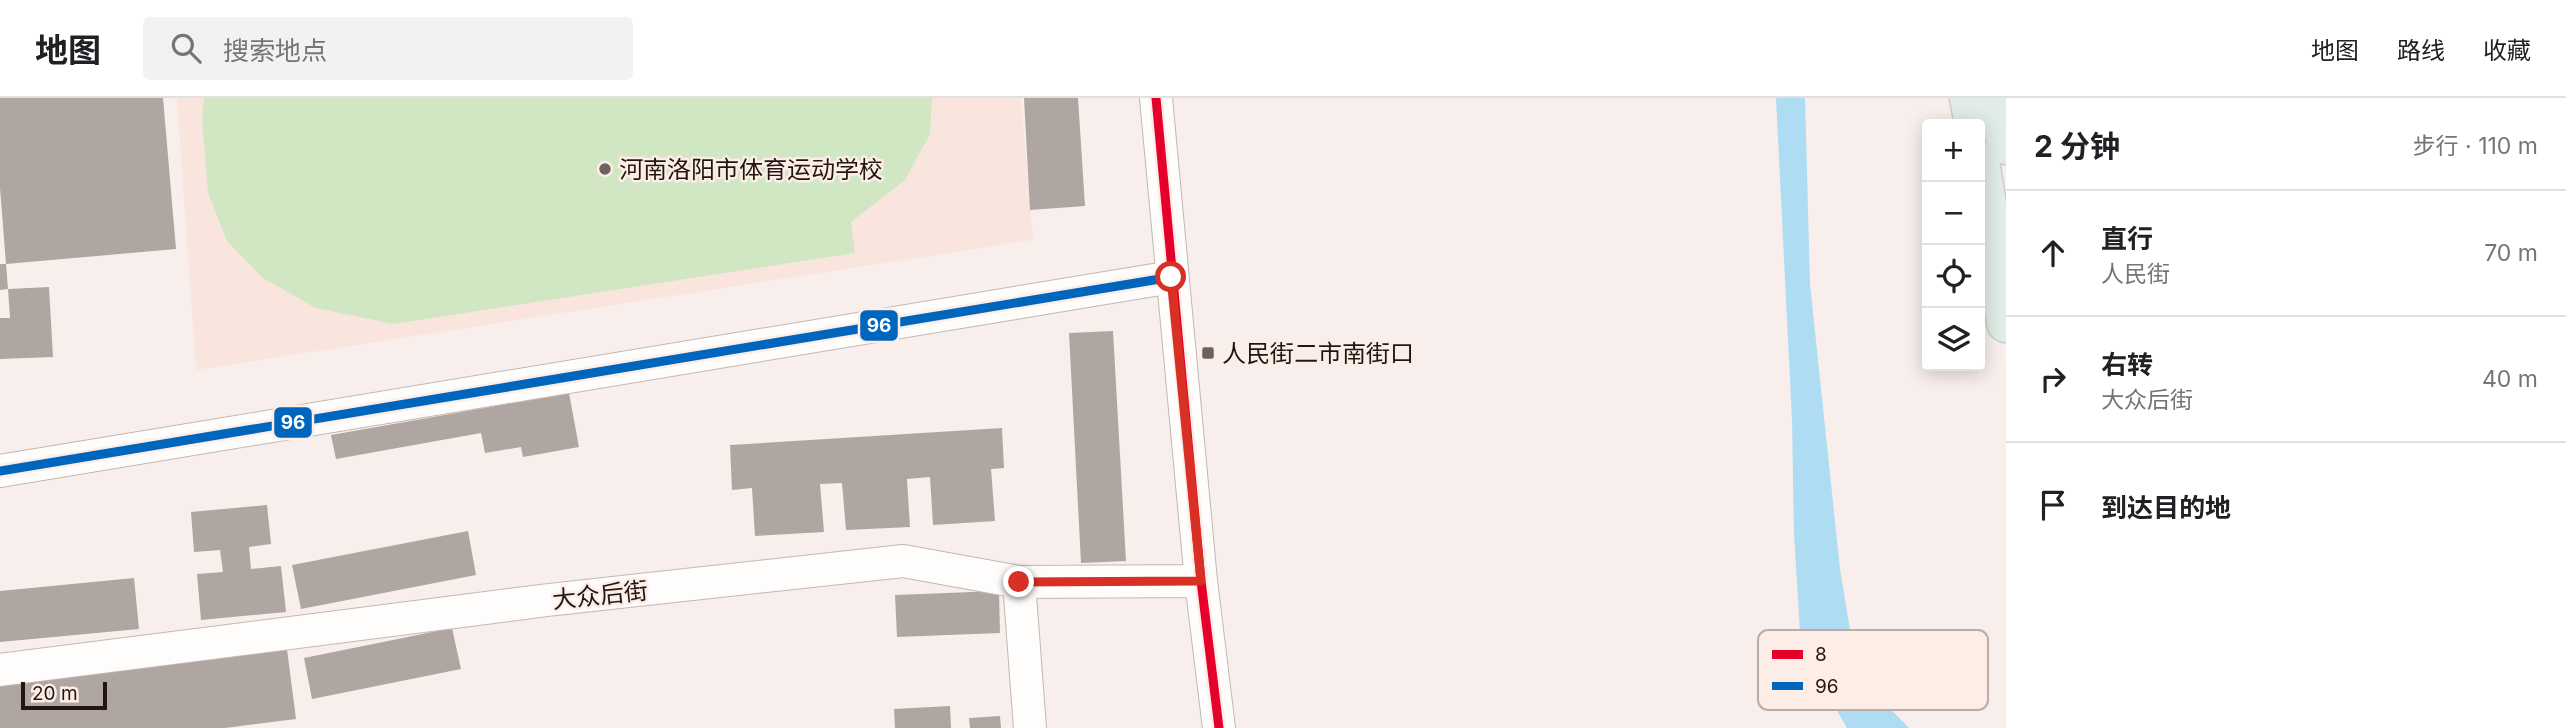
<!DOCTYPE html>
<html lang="zh">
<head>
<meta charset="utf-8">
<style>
  :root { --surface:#fff; --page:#f2f2f2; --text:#202124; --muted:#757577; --line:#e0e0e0 }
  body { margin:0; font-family:Inter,"Noto Sans SC",sans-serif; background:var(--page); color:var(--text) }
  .controls { position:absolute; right:21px; top:21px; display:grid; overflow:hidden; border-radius:7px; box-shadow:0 4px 18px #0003 }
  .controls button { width:63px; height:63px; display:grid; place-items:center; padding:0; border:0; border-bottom:2px solid var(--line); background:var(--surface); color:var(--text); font:35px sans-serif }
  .scale { position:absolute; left:21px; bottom:18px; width:86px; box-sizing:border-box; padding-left:7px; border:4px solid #231611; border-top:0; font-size:19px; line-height:24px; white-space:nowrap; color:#231611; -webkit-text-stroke:5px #fdede7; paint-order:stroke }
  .stop { position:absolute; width:21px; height:21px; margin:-16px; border:5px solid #d93025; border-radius:50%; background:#fff }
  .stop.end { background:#d93025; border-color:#fff; box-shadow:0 2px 7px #0008 }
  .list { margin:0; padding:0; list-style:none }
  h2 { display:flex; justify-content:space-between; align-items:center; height:91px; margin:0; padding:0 28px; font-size:30px }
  h2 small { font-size:23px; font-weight:400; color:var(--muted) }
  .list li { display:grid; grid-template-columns:46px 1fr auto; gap:21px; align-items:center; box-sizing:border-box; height:126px; padding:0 28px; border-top:2px solid var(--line) }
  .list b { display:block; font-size:26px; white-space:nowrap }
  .list p { margin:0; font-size:23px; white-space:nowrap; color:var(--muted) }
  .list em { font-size:23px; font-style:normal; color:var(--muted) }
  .icon { flex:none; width:38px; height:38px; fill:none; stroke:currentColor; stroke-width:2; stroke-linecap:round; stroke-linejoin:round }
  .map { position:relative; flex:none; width:2006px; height:630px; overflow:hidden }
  header { display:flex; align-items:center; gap:42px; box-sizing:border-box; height:98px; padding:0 35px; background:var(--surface); border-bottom:2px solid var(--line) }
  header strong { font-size:33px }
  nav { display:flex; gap:38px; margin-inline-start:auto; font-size:24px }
  .search { width:490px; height:63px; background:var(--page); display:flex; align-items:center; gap:18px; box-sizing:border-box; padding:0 24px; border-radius:7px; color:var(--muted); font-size:26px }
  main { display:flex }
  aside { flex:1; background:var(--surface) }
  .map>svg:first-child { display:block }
  .built { fill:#f9e5de }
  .green { fill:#d1e7c4 }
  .water { fill:#addcf3 }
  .building { fill:#afa5a1 }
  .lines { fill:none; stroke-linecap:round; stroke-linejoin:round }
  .minor-casing { stroke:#c2b7b4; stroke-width:34 }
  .major-casing { stroke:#d1cbc8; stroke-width:41 }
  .minor { stroke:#fefdfc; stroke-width:32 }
  .major { stroke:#e0ece6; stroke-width:38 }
  .bus-1-casing { stroke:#fdede7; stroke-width:14 }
  .bus-2-casing { stroke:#fdede7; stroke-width:14 }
  .bus-1 { stroke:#e4002b; stroke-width:9 }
  .bus-2 { stroke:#0065bd; stroke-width:9 }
  .route { stroke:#d93025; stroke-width:9 }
  .poi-dot { fill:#6e625e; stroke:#fdede7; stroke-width:2.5 }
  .labels { text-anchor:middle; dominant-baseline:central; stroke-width:5; stroke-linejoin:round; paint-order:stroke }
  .poi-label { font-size:24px; fill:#231611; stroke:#fdede7; text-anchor:start }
  .street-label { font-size:24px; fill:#231611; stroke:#fdede7 }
  .key { fill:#fdede7; stroke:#bcaca7; stroke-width:2 }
  .key-label { font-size:19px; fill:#231611 }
  .line-badge { stroke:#fdede7; stroke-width:2.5 }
  .badge-label { font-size:19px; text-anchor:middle; font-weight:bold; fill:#fff }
</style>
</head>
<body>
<header>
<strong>地图</strong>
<div class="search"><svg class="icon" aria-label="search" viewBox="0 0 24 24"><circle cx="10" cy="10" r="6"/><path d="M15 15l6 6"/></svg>搜索地点</div>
<nav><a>地图</a><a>路线</a><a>收藏</a></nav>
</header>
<main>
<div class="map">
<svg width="2006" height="630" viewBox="0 0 2006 630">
  <rect width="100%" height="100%" fill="#f8efec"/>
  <path class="built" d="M177,0H1021L1033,142L196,272Z"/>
  <path class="green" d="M204,0H932L930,36L905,82L851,124L855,155L393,226L316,210L263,180L227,143L208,95L202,21Z"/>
  <path class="water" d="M1776,0H1805L1810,186L1840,471L1852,544L1872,592L1909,630H1847L1823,588L1800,534L1794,435L1792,322Z"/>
  <path class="building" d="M0,0H163L176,151L6,166L0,90Z
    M1024,0H1078L1085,108L1030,112Z
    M0,166H6L8,191L49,189L53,259L0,261V220H10L8,191L0,192Z
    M1113,233L1126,463L1081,465L1069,235Z
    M569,295L579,349L523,359L521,349L485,355L481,335L336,361L331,337Z
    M1002,330L1004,370L991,371L995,423L933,427L930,379L907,381L910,429L846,432L842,385L820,386L824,434L755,438L752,390L732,392L730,347Z
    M267,407L271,446L249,449L251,471L281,468L286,514L201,522L197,476L223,474L220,452L194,454L191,414Z
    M468,433L476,477L301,511L292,467Z
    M134,480L139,531L0,544V493Z
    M999,493L1000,535L897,539L895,497Z
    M452,530L461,571L312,601L304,560Z
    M287,551L296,621L225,630H0V586Z
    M950,608L951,630H895L894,611Z
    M1000,618L1001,630H970L969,620Z"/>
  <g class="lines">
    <g class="minor-casing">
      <path id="minor" d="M1156,0L1201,483L1219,630
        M0,373L1172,179
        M1019,484L1030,630
        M0,572L548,502L903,463L1019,484L1201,483"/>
    </g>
    <g class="major-casing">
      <path id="major" d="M1969,0L1974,26
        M1998,0L2006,47
        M1980,63L2006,225"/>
    </g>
    <use href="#minor" class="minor"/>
    <use href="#major" class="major"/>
    <g class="bus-1-casing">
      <path id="bus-1" d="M1156,0L1201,483L1219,630"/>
    </g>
    <g class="bus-2-casing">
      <path id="bus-2" d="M0,373L1172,179"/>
    </g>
    <use href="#bus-1" class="bus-1"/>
    <use href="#bus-2" class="bus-2"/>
  </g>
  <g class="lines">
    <path class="route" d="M1019,484L1201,483L1171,179"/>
  </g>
  <g class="poi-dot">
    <circle cx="605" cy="71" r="7"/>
    <rect x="1201" y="248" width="14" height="14" rx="3.5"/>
  </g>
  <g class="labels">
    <g class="poi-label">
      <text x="619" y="71">河南洛阳市体育运动学校</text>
      <text x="1222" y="255">人民街二市南街口</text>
    </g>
    <g class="street-label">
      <text transform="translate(600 497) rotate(-6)">大众后街</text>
    </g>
  </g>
  <rect x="1758" y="532" width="230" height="80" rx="10" class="key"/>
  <rect x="1772" y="552" width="31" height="9" fill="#e4002b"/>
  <rect x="1772" y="584" width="31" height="8" fill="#0065bd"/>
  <g class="key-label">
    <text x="1815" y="563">8</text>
    <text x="1815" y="595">96</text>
  </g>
  <g class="line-badge">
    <rect x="859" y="211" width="40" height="33" rx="7" fill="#0065bd"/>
    <rect x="273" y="308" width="40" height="33" rx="7" fill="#0065bd"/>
  </g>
  <g class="badge-label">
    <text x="879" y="234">96</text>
    <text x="293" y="331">96</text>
  </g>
</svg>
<div class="controls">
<button>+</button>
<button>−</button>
<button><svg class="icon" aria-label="locate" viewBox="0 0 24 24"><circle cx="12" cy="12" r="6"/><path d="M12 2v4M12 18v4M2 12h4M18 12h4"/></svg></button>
<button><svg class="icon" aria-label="layers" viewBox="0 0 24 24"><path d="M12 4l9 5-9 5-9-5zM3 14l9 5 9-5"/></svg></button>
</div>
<div class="scale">20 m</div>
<div class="stop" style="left:1171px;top:179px"></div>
<div class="stop end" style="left:1019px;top:484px"></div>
</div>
<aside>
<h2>2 分钟<small>步行 · 110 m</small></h2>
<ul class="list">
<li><svg class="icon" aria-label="ahead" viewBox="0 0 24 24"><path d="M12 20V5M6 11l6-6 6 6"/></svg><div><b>直行</b><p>人民街</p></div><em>70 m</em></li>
<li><svg class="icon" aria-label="right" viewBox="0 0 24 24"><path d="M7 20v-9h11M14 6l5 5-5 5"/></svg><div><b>右转</b><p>大众后街</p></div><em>40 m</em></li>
<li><svg class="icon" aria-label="arrive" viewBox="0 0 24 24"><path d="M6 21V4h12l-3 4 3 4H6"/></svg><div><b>到达目的地</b></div></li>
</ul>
</aside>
</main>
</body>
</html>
